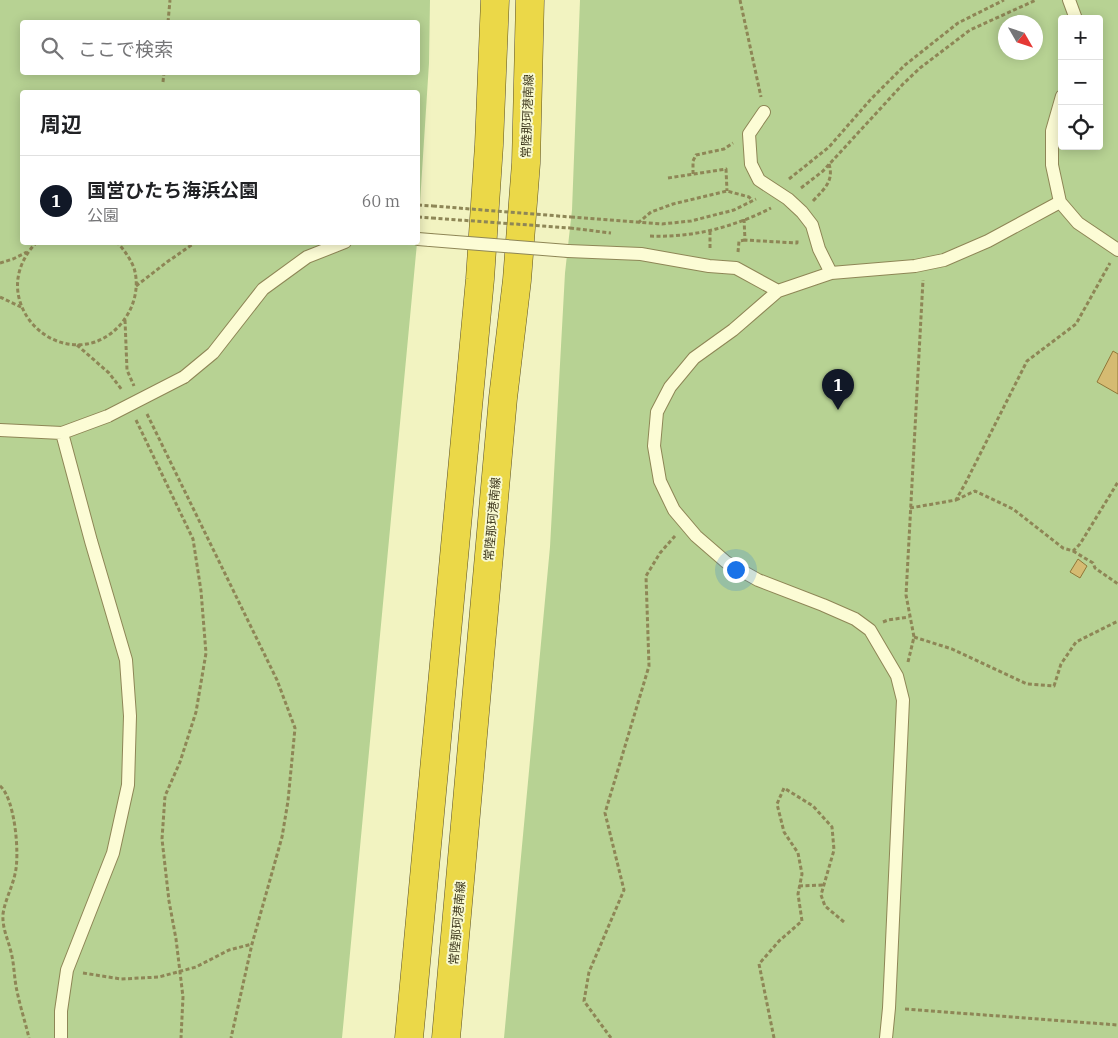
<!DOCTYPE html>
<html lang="ja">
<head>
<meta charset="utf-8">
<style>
  :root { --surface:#fff; --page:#f6f6f6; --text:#202124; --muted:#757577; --line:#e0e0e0; --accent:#111827 }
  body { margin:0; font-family:"IBM Plex Serif","Noto Sans JP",serif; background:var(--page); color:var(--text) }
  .controls { position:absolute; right:15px; top:15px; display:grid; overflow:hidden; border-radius:5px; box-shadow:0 2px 12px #0003 }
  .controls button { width:45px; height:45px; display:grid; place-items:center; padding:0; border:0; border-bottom:1px solid var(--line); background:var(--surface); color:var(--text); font:25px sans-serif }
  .compass { position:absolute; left:998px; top:15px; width:45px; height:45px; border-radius:50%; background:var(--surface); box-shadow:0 2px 12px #0003; rotate:129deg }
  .you { position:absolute; left:735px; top:569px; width:18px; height:18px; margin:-12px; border:4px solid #fff; border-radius:50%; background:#1a73e8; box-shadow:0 0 0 8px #1a73e833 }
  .badge { display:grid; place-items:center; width:32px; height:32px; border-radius:50%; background:var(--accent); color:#fff; font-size:16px; font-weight:700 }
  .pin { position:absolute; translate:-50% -41px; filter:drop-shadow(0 1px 2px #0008) }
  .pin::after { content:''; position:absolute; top:26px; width:18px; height:15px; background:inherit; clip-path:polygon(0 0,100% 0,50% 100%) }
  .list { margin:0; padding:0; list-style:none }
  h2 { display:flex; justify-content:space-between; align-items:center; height:65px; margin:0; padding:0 20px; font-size:21px }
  h2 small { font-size:16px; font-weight:400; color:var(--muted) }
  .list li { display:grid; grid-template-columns:32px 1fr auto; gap:15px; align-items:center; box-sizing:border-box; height:90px; padding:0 20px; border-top:1px solid var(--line) }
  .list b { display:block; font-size:19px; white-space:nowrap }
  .list p { margin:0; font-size:16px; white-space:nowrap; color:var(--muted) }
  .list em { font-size:16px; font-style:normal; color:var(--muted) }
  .icon { flex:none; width:28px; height:28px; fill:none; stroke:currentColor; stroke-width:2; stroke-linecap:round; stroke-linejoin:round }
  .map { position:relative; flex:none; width:1118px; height:1038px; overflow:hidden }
  .search { position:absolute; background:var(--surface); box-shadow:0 2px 12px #0003; left:20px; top:20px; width:400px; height:55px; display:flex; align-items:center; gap:12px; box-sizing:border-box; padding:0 18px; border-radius:5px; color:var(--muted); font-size:19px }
  .panel { position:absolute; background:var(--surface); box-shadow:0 2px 12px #0003; left:20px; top:90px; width:400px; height:155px; border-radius:5px }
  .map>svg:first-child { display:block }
  .green { fill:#b7d293; fill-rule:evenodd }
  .building { fill:#d5bb72; stroke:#907739 }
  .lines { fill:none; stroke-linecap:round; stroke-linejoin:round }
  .pedestrian-casing { stroke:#8e8656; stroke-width:14 }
  .motorway-casing { stroke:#5c512b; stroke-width:29 }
  .path { stroke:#8e8656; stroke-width:3; stroke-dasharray:4 2.5; stroke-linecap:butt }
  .pedestrian { stroke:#fcfcd5; stroke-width:12 }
  .motorway { stroke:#ebd848; stroke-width:28 }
  .pedestrian-bridge-casing { stroke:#8e8656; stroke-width:14; stroke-linecap:butt }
  .path-bridge { stroke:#8e8656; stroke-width:3; stroke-dasharray:4 2.5; stroke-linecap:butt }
  .pedestrian-bridge { stroke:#fcfcd5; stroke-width:12 }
  .labels { text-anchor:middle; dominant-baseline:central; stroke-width:4; stroke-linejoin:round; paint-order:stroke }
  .street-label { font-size:12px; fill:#3c361c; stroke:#f8f9d1 }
</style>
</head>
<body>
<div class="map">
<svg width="1118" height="1038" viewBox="0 0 1118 1038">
  <rect width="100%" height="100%" fill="#f2f3c1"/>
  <path class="green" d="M0,0H430L429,63L418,234V92H22V242L417,243L342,1038H0ZM22,22H418V72H22Z
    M580,0H1118V1038H504L550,547L565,273L572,210ZM1062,19H1099V146H1062ZM1006,22H1036V52H1006Z"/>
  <path class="building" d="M1113,351L1118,354V394L1097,382Z
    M1078,559L1087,566L1080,578L1070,572Z"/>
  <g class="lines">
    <g class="pedestrian-casing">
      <path id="pedestrian" d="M1069,0L1076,19
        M1062,96L1052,131V165L1060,202L1078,223L1118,250
        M764,112L749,134L751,164L759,180L788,199L802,212L812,225L819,249L831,273
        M418,239L430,240
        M568,251L641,254L709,266L736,268L778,291L831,273L915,266L944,260L988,241L1060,202
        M778,291L733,330L694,358L670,387L657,412L654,446L660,481L674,510L696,536L726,562L758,580L823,605L855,619L870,630L897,676L903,700L889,1008L886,1038
        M184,377L213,353L263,289L307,257L345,242
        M0,430L62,433L108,416
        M61,1038V1011L67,970L113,853L128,785L130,716L126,660L91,541L62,433"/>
    </g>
    <g class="motorway-casing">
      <path id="motorway" d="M409,1038L480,279L489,145L495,0
        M446,1038L503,398L517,280L526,163L530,0"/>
    </g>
    <path class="path" d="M740,0L761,97
      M168,22L170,0
      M163,82L164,72
      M693,174V161L696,155L724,149L733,143
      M668,178L726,169L727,191
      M789,179L829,147L871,99L905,65L958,23L1004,0
      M801,188L823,171L903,84L920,68L970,30L1036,0
      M813,201C825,188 834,181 829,164
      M418,205L433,206
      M418,217L432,218
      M571,217L662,224L691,221L734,210L756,199
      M744,219L745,240L797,243V239
      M638,223L651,212L673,204L727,191L749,197L752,200
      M570,228L611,233
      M710,231V250
      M650,236C692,238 734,227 771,208
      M37,242C22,257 14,277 19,298C27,331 62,353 95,342C124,332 143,298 134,268C130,258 124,250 117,242
      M738,252L739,241L745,240
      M0,263L13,259L27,252
      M136,286L167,262L196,242
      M0,297L21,307
      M125,320L127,370L134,386
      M77,345L109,373L122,390
      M147,414L277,680L295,728L288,801L282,837L252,944L231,1038
      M136,420L193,539L201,591L206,653L196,712L180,762L165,796L162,839L169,901L176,939L183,997L181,1038
      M956,500L975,491L1013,509L1063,548L1073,551L1080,544L1118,482
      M910,508L956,500L966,482L1027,361L1076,324L1110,263
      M1073,551L1093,563L1095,568L1118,584
      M883,622L888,620L909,617
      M914,637L952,649L1027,684L1054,686L1061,664L1076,642L1118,621
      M908,662L914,637L906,595L923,280
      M0,786C15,798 20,855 15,874C12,888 5,900 3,914C2,928 8,939 11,952C14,963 14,975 16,986C19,1003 25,1021 29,1038
      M799,886L824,885
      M83,973L121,979L159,977L196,967L229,950L252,944
      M905,1009L1118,1025
      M611,1038L584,1001L589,972L624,890L605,813L649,666L646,576L660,553L675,536
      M774,1038L759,964L779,941L802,921L798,894L802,874L798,853L784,832L777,804L784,788L813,806L832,827L834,850L821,895L825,906L844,922"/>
    <use href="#pedestrian" class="pedestrian"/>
    <use href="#motorway" class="motorway"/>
    <g class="pedestrian-bridge-casing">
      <path id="pedestrian-bridge" d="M430,240L568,251
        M108,416L184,377"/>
    </g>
    <path class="path-bridge" d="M433,206L571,217
      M432,218L570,228"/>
    <use href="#pedestrian-bridge" class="pedestrian-bridge"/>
  </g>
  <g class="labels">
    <g class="street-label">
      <text transform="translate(527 116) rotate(-88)">常陸那珂港南線</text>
      <text transform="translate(492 519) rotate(-85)">常陸那珂港南線</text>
      <text transform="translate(457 923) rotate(-85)">常陸那珂港南線</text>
    </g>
  </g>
</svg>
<div class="controls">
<button>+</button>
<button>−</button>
<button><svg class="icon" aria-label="locate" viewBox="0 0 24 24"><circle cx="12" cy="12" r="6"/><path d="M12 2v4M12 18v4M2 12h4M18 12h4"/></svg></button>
</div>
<svg class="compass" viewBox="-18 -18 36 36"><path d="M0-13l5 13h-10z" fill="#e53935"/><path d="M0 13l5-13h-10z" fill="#757577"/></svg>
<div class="you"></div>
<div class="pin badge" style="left:838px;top:410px">1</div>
<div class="search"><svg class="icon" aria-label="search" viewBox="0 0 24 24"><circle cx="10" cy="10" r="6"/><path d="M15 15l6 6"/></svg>ここで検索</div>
<section class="panel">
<h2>周辺<small></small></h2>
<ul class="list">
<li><span class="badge">1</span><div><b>国営ひたち海浜公園</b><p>公園</p></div><em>60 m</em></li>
</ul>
</section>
</div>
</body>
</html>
